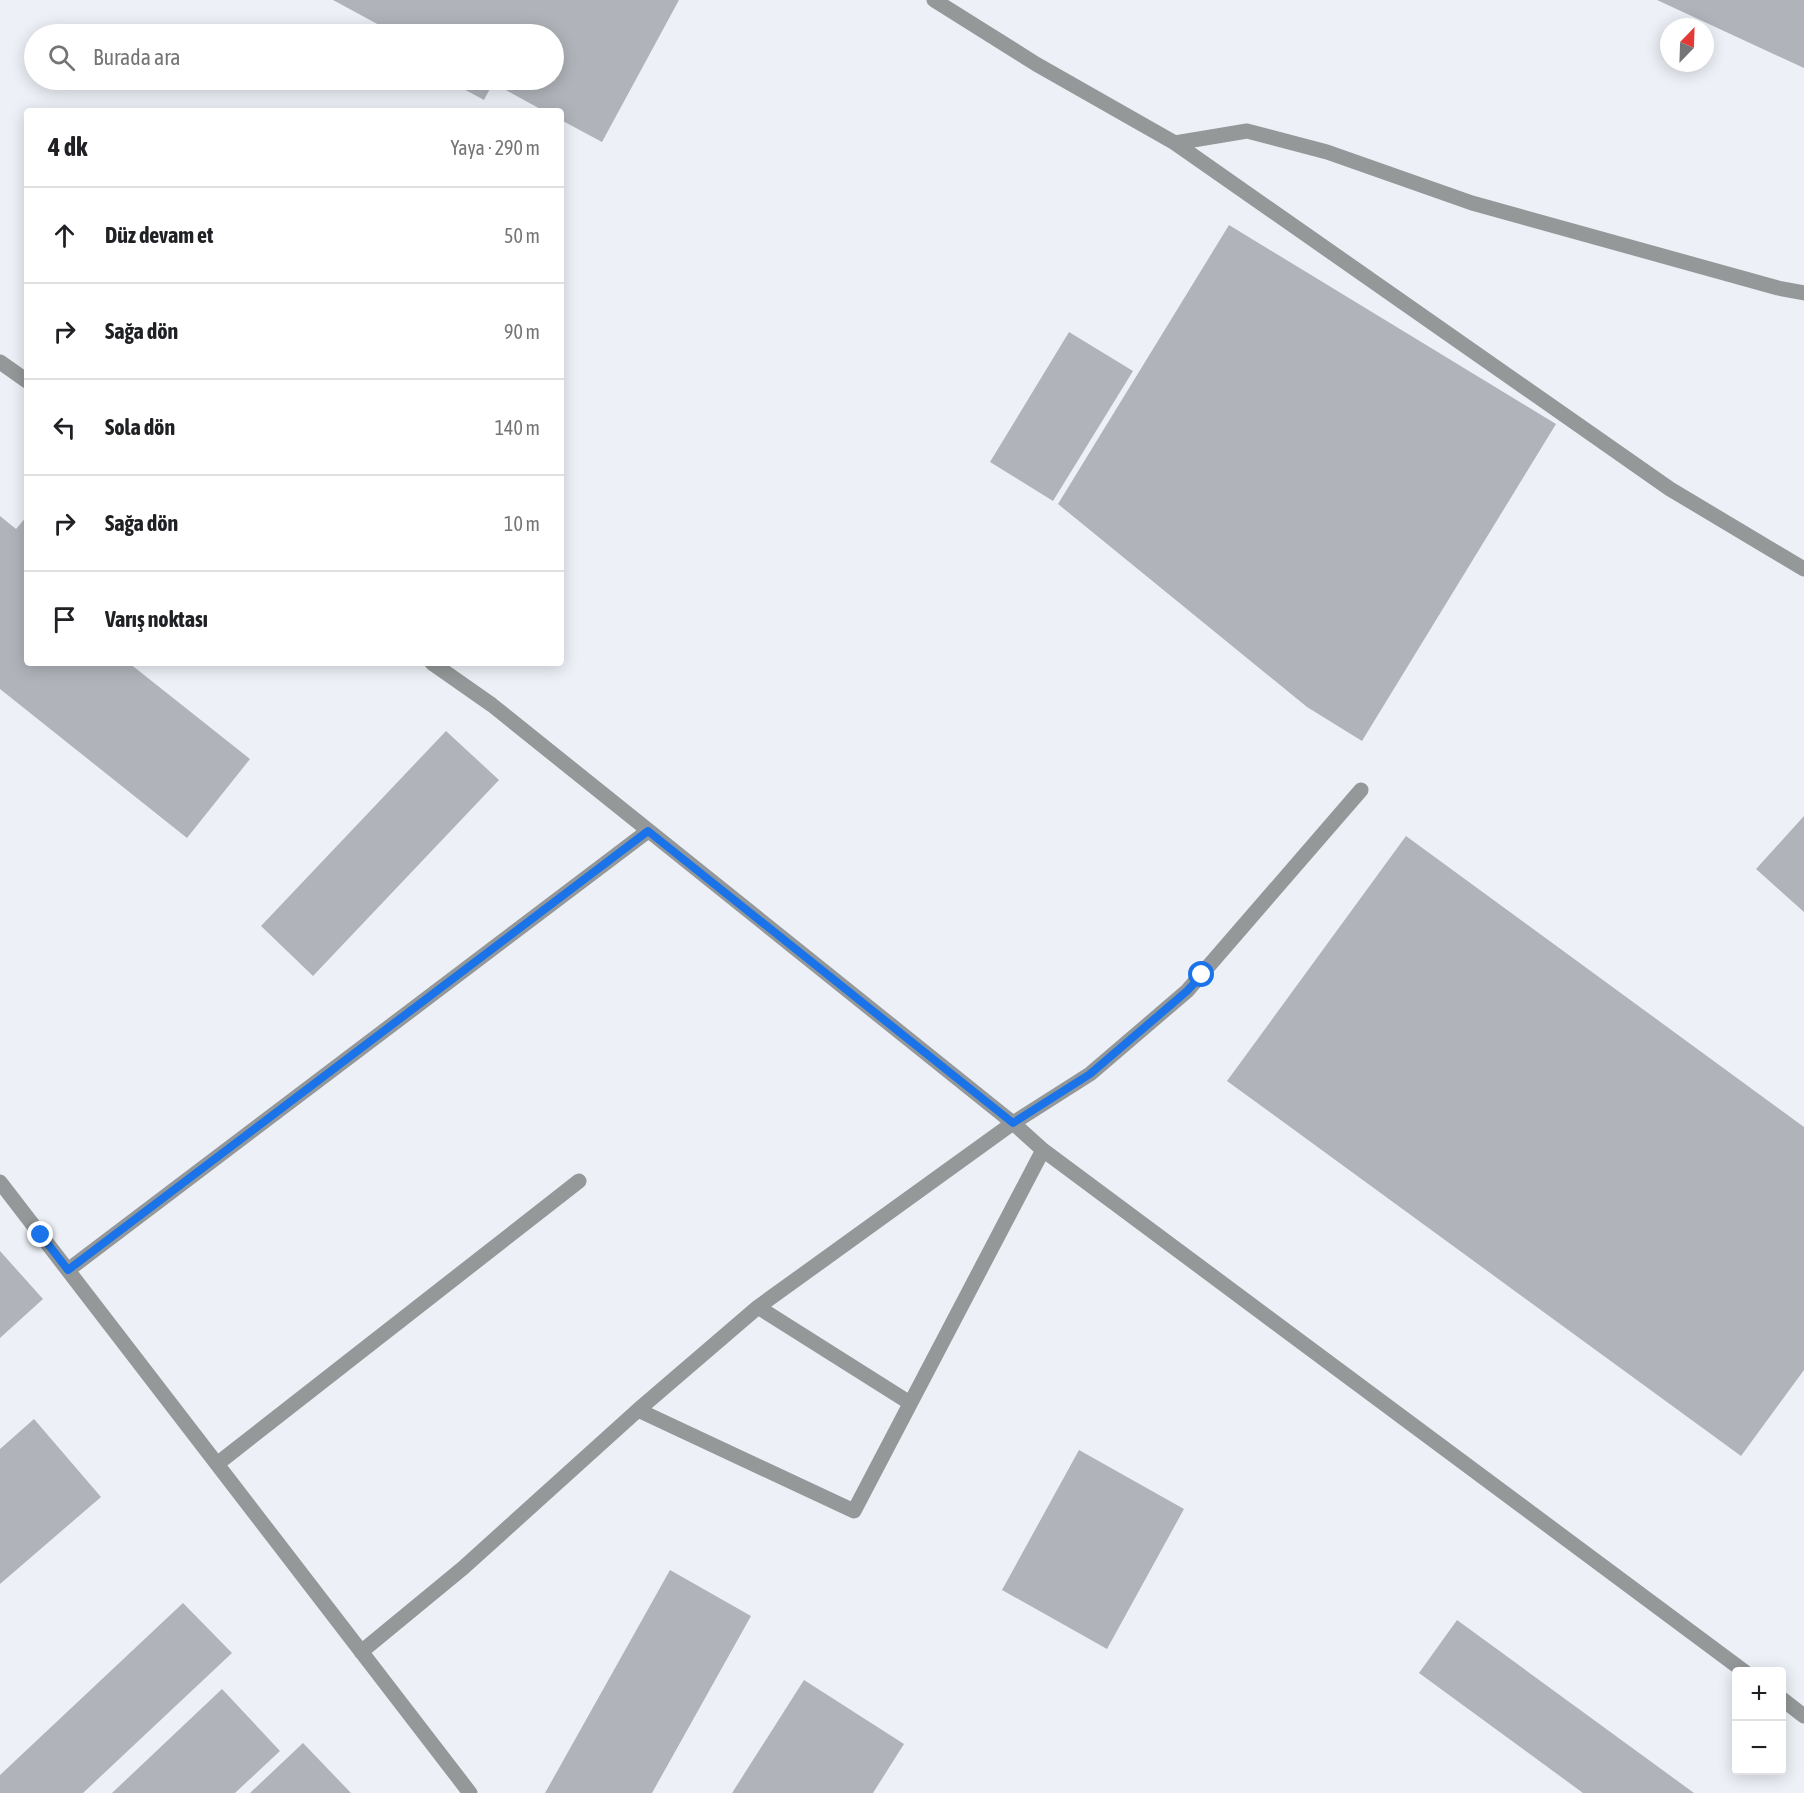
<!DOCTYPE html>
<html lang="tr">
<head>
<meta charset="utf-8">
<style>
  :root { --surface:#fff; --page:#f6f6f6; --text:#202124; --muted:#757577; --line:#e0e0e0 }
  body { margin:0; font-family:"Asap Condensed",sans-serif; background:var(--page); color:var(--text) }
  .controls { position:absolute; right:18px; bottom:18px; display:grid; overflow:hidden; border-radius:6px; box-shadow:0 3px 15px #0003 }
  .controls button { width:54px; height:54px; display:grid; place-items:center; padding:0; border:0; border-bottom:2px solid var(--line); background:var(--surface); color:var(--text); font:30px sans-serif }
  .compass { position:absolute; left:1660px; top:18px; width:54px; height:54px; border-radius:50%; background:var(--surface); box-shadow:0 3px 15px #0003; rotate:23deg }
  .stop { position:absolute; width:18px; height:18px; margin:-14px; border:4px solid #1a73e8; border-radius:50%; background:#fff }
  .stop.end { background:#1a73e8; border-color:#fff; box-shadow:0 2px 6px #0008 }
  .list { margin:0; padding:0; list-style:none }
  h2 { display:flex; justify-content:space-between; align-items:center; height:78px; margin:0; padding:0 24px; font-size:26px }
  h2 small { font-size:20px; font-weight:400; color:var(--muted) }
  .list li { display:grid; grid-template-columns:39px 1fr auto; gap:18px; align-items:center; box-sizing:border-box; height:96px; padding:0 24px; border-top:2px solid var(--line) }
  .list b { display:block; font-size:22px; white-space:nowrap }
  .list em { font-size:20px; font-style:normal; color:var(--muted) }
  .icon { flex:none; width:33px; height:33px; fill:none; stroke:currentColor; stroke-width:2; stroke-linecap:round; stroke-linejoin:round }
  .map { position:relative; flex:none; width:1804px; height:1793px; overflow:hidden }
  .search { position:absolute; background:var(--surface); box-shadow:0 3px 15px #0003; left:24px; top:24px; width:540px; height:66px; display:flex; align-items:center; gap:15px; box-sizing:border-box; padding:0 21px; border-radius:33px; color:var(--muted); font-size:22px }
  .panel { position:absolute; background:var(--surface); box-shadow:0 3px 15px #0003; left:24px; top:108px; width:540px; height:558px; border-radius:6px }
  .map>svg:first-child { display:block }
  .building { fill:#b0b4ba }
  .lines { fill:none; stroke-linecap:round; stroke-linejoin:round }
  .minor { stroke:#949899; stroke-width:15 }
  .route { stroke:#1a73e8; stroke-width:8 }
</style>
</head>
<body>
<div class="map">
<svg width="1804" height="1793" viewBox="0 0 1804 1793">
  <rect width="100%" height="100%" fill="#edf1f7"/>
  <path class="building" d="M333,0H679L602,142L561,120V111H544L493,83L484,100L447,80H554V34H376L381,26Z
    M1657,0H1804V68L1711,25Z
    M1229,225L1556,424L1362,741L1307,707L1058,504Z
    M1069,332L1133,371L1053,501L990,462Z
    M0,516L16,529L27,516V663H129L250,759L187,838L0,689Z
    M446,731L499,780L313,976L261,926Z
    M1804,816V912L1756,869Z
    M1406,836L1804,1127V1370L1741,1456L1227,1081Z
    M0,1251L43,1299L0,1338Z
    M34,1419L101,1497L0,1584V1449Z
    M1079,1450L1184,1509L1107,1649L1002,1590Z
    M670,1570L751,1616L652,1793H545Z
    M183,1603L232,1653L83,1793H0V1775Z
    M1457,1620L1694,1793H1583L1419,1673Z
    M804,1680L904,1744L873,1793H732Z
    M222,1689L280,1751L235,1793H112Z
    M303,1743L351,1793H250Z"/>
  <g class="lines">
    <path class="minor" d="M934,0L1036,64L1175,143
      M1804,293L1778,288L1472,203L1327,152L1247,131L1175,143L1670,489L1804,569
      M0,362L27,381
      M1361,790L1187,991L1090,1074L1013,1123L1043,1150L1745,1672
      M0,1182L470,1793
      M68,1270L648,831
      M758,1307L910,1403
      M638,1410L854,1511L1043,1150
      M217,1464L579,1181
      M361,1652L463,1568L638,1410L758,1307L1013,1123L492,705L432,663
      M1782,1699L1804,1716"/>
  </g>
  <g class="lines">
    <path class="route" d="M41,1235L68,1270L648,831L1013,1123L1090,1074L1187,991L1202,975"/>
  </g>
</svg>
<div class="controls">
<button>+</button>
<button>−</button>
</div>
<svg class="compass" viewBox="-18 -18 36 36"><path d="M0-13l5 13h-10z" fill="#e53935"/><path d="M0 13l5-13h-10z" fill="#757577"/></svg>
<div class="stop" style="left:1202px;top:975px"></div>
<div class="stop end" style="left:41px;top:1235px"></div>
<div class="search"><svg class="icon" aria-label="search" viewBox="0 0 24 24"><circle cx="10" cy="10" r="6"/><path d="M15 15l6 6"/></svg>Burada ara</div>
<section class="panel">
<h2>4 dk<small>Yaya · 290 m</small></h2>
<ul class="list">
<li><svg class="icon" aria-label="ahead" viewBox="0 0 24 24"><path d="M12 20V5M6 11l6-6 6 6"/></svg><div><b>Düz devam et</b></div><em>50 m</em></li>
<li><svg class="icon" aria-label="right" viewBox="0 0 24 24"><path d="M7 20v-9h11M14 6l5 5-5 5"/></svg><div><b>Sağa dön</b></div><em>90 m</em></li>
<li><svg class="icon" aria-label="left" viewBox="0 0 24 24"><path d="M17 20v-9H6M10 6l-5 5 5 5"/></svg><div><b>Sola dön</b></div><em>140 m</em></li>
<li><svg class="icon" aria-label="right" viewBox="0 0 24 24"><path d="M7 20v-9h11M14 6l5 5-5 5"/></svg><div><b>Sağa dön</b></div><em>10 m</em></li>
<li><svg class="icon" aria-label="arrive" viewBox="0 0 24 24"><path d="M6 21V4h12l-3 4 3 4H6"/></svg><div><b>Varış noktası</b></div></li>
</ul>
</section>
</div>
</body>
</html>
